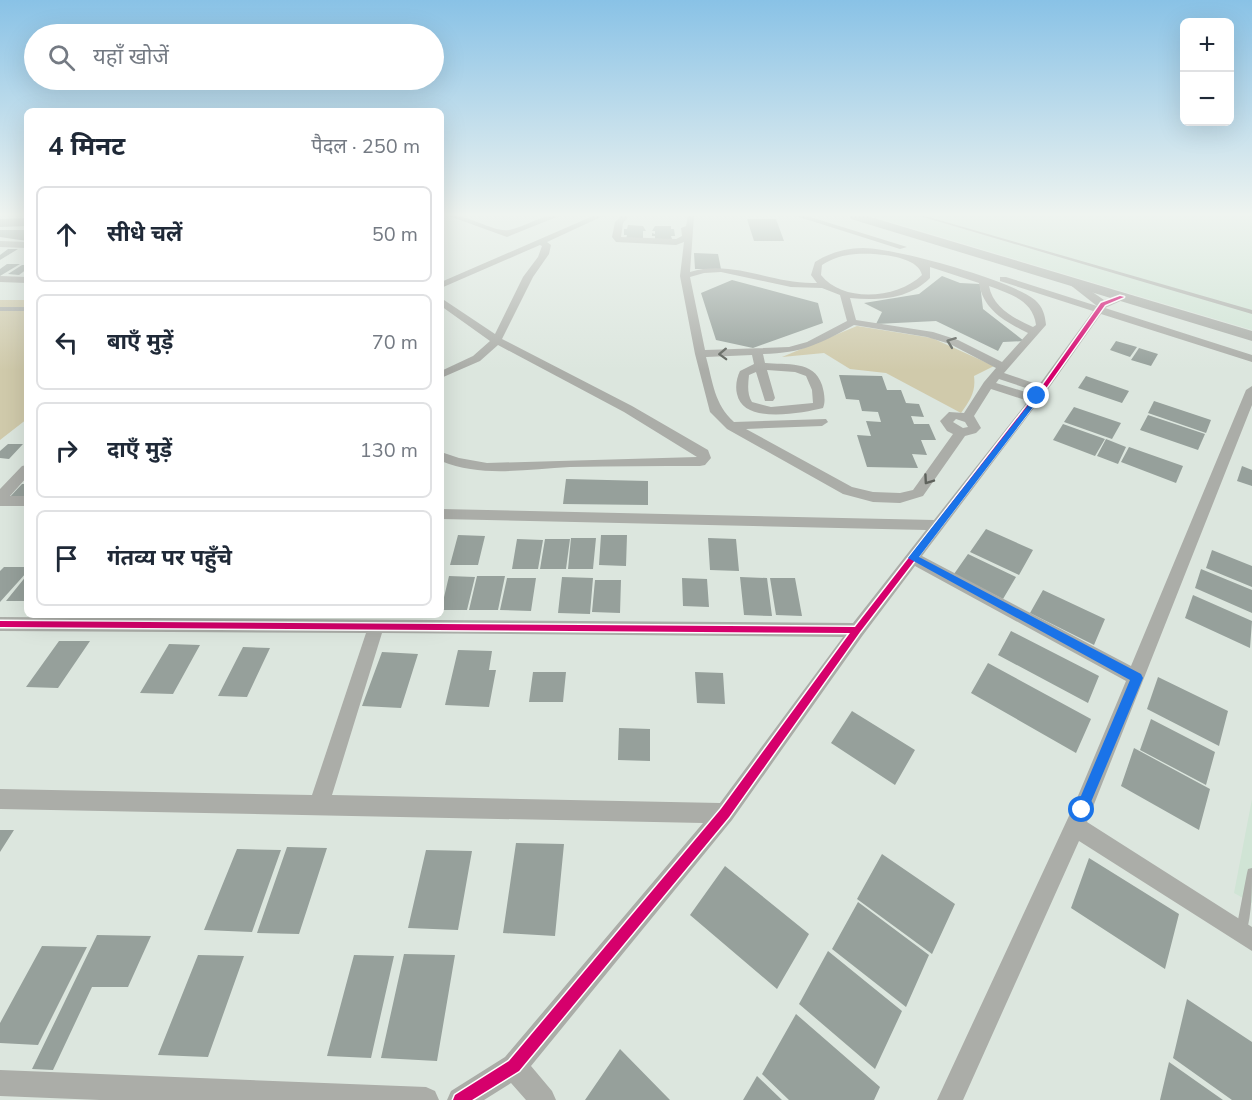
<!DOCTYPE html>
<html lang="hi">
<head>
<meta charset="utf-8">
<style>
  :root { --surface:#fff; --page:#f6f6f7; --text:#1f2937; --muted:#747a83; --line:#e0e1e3 }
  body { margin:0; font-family:"Nunito Sans","Noto Sans Devanagari",sans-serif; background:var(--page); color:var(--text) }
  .controls { position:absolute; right:18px; top:18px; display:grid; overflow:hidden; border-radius:9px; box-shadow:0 6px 24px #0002 }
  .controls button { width:54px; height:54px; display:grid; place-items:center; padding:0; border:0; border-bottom:2px solid var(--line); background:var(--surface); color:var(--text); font:30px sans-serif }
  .stop { position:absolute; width:18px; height:18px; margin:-14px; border:4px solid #1a73e8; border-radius:50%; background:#fff }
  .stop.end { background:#1a73e8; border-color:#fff; box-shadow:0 2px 6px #0008 }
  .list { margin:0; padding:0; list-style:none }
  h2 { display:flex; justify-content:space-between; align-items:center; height:78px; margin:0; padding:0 24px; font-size:26px }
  h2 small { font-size:20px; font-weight:400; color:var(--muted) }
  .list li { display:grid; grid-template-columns:39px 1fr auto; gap:18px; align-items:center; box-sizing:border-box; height:96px; margin:0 12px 12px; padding:0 12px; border:2px solid var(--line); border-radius:9px }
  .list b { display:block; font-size:22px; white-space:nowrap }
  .list em { font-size:20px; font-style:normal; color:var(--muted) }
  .icon { flex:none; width:33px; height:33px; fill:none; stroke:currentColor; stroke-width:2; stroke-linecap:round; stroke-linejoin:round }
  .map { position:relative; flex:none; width:1252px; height:1100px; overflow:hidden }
  .search { position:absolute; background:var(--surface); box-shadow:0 6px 24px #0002; left:24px; top:24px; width:420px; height:66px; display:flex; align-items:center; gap:15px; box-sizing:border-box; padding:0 21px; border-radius:33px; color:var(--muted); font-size:22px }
  .panel { position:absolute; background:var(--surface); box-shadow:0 6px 24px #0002; left:24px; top:108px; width:420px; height:510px; border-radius:9px }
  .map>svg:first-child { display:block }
  .built { fill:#d0e4d5 }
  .green { fill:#d0caab }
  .building { fill:#96a09b }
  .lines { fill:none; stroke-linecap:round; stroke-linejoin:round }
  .service { fill:#abada8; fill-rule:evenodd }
  .minor { fill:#abada8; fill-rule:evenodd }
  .secondary { fill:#a9aca7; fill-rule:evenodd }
  .cycleway-casing { stroke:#fff; stroke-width:3 }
  .cycleway { fill:#d6006c; fill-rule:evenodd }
  .oneway { stroke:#5e625c }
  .route { fill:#1a73e8 }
</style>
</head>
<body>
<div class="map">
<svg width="1252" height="1100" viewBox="0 0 1252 1100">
  <rect width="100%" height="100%" fill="#dce6de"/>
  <path class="built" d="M871,216H1252V330Z
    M1252,799V903L1234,893Z"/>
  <path class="green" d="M0,300H27V419L0,440Z
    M857,326L932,338L994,366L974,376C976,392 970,400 961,413L886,373L850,369L824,353L782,357Z"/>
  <path class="building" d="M27,218V226L0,227V219Z
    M747,219H776L784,241H754Z
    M628,225L643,226L646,231H643V239H626L627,235H624V229H627Z
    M655,226H671V229H674L675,236H671L672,239H655V236H652V233L655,234V231H652Z
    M0,230H27V241L0,237Z
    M8,249H18L0,260V255Z
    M694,253L718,254L721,269H695Z
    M7,264H20L0,276V269Z
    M22,265H27V269L19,275L8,274Z
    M942,276L960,283L980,284L983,309L1024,341L1003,342L998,351L936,321L876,324L882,312L864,303L919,294Z
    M732,280L818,303L823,323L753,348L716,340L701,293Z
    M1116,341L1137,347L1130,357L1110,350Z
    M1139,348L1158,354L1151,366L1131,360Z
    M839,375L882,376L887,390H901L906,403L919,404L924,417L911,416L914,424H929L936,440H921L927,455L912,454L918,468L867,467L857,435L871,436L866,421L881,422L878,412L862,411L859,400L846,399Z
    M1086,376L1129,391L1122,403L1078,388Z
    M1154,401L1211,420L1206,433L1148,413Z
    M1074,407L1121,423L1112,439L1064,422Z
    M1148,415L1205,434L1198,450L1140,430Z
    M1063,424L1105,439L1095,456L1053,440Z
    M1106,439L1126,447L1118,464L1097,456Z
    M8,444H23L9,459L0,458V451Z
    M1129,447L1183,466L1176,483L1121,462Z
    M1242,466L1252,470V486L1237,481Z
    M566,479L648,481V505L563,504Z
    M22,484H27V500L8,499Z
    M986,529L1033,550L1019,575L970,552Z
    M458,535L485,536L478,565H450Z
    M601,535H627L626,566L599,565Z
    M571,538H596L593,569H568Z
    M708,538L736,539L739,571L710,570Z
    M517,539L543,540L538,569H512Z
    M545,539H570L566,569H540Z
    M1212,550L1252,566V587L1206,568Z
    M968,554L1016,577L1003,599L954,574Z
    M4,567H27V572L0,602V571Z
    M1201,569L1252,590V613L1195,588Z
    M27,575V601H6Z
    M449,576L475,577L467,610H441Z
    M477,576H505L498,610H469Z
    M562,577L593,578L590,614L558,613Z
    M740,577L767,578L772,616L744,615Z
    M507,578H536L531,611L500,610Z
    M682,578L707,579L709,607L683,606Z
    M770,578H795L802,616L776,615Z
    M595,580H621L620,613L592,612Z
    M1043,590L1105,619L1094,645L1030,613Z
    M1193,595L1252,621L1250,648L1185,618Z
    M1011,631L1099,676L1088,703L998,655Z
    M59,641H90L58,688L26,687Z
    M169,644L200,645L173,694L140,693Z
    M243,647L270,648L247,697L218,696Z
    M458,650L492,651L489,670H496L489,707L445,705Z
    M382,652L418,654L401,708L362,706Z
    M988,663L1091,719L1076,753L971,693Z
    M533,672H566L563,702H529Z
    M695,672L723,673L725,704L697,703Z
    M1158,677L1228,711L1219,746L1147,709Z
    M852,711L915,750L895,785L831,743Z
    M1151,719L1215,752L1206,785L1140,750Z
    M619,728L650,729V761L618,760Z
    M1134,748L1210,789L1199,830L1121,786Z
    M0,830H14L0,852Z
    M516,843L564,844L555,936L503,933Z
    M287,847L327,848L299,934L257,933Z
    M237,849L281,850L252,932L204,930Z
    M426,850L472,851L458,930L408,928Z
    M882,854L955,904L932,954L857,899Z
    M1089,858L1179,914L1165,969L1071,908Z
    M725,866L809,934L777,989L690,915Z
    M858,902L929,955L906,1007L832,949Z
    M97,935L151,936L128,987H92L53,1070L32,1069Z
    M42,946L87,947L38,1045L0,1043V1023Z
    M828,951L902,1011L875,1069L799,1004Z
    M404,954L455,955L437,1061L381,1058Z
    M198,955L244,956L208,1057L158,1055Z
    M354,955L394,956L371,1058L327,1056Z
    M1187,999L1252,1042V1100H1232L1173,1058Z
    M796,1014L880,1087L874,1100H789L762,1074Z
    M620,1049L670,1100H585Z
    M1169,1062L1223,1100H1160Z
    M757,1076L782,1100H743Z"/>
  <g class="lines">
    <path class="service" d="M920,216H925L1252,310V314Z
      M0,307H27V311H0Z
      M1252,868C1252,890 1252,913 1246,934L1242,936L1238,934L1236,930L1247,873L1248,869Z"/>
    <path class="minor" d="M449,216C468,214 494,233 509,230C526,227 541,214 559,216L507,237Z
      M593,216H603L547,242L551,245L549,254L533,277L502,339L632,406L708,450L711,458L705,465L700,466C657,466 613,466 570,467C526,469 483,478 441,461V452L459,458L487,463L697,457L624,412L498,345L480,361L441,378V371L473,356L490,341L441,306V298L495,334L523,277L538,257L542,246L540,245L441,288V282Z
      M621,216H629L623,223L621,237L676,239L682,236L681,228L686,226L688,216H694L690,272C734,259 773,285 817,283L811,275L815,262C829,253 846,248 863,248C895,248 1011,280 1035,300C1043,307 1045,315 1046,325L1004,373L1039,385L1093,311L1000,281V277H1006L1097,306L1069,284V280H1075L1104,300L1125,295V299L1105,308L1252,355V362L1101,314L1046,392L922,556L1131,666L1246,390L1252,386V405L1087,822L1252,927V951L1079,841L963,1100H937L1075,803L1126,681L915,566L863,635L732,820L531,1066L552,1091L556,1100H526L511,1083L484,1100H447L451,1091L505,1057L703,823L0,809V789L312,795L366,633L0,631V617L853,623L926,530L441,519V509L934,520L1028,401L991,389L974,416L981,428L976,433L965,436L923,496L900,503L873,502L843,494L727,429L710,412L695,354L680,276L684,242L676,245L616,242L612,237L615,222ZM856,254C874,253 918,255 922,275C897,299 843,303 821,275L822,265C833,258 843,255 856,254ZM930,267L979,283C983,310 1006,322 1028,333L1002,362L958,340L933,332L856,320L850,298C879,301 909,299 930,278ZM721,272L791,287L822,288L840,295L847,321L807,342L789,347L705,350L690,277L704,273ZM989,286C1010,294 1033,300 1036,325L1033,327C1015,319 993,308 989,286ZM854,325L927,337L950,344L996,368L984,382L964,413L949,412L940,421L947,431L953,434L913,490L900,493L873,492L852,487L746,429L822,426L828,422L826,419L734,422C714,404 713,382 706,357L752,355L754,364L740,371C737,377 735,386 737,394C743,425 802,413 823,408C826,401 824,392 822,385C814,360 786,365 765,363L763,354C803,353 819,344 854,325ZM767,370L795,372L806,376L812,390L813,403L771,407L752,402C747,394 748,385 749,375L756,372L765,401H773L775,398ZM999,379L1035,391L1032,394L996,383ZM956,419L965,422L968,427L963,428L953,422ZM382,633L843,637L720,803L332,795Z
      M796,216H807L907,247L900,249Z
      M0,241L27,242V248L0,247Z
      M0,276L27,277V283L0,282Z
      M27,465V477L10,496H27V506H0V489L22,466Z
      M0,1070L426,1087L435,1091L439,1100H100L0,1096Z"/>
    <path class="secondary" d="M849,216H867L1252,331V341L851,219Z"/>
    <g class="cycleway-casing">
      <path id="cycleway" d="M1120,296L1124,297L1105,305L1044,391L860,632L729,817L519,1071L472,1100H453L455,1095L509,1061L721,809L850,633L0,627V621L855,627L1040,389L1101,303Z"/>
    </g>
    <use href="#cycleway" class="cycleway"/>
  </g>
  <defs><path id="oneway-chevron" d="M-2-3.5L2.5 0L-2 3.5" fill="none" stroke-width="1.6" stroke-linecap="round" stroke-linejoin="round" transform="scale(1.5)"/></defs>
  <g class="oneway">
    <use href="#oneway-chevron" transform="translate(951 342) rotate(-159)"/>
    <use href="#oneway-chevron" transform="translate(723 354) rotate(178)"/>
    <use href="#oneway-chevron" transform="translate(928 480) rotate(125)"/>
  </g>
  <linearGradient id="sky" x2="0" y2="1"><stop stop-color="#89c2e6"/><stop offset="0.58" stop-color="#eff4f0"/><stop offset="1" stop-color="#eff4f0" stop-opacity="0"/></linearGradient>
  <rect width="1252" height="370" fill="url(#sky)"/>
  <path class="route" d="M1037,394L1041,396L1040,398L919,557L1141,674L1143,678L1086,814L1082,816L1077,814L1075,810L1130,680L908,558Z"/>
</svg>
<div class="controls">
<button>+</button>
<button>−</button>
</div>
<div class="stop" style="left:1082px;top:810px"></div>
<div class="stop end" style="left:1037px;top:396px"></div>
<div class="search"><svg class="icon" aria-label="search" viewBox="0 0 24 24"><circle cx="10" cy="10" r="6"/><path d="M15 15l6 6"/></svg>यहाँ खोजें</div>
<section class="panel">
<h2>4 मिनट<small>पैदल · 250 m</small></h2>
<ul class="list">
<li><svg class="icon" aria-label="ahead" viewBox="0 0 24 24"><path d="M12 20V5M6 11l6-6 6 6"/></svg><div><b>सीधे चलें</b></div><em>50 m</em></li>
<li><svg class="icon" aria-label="left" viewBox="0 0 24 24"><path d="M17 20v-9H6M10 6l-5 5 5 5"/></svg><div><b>बाएँ मुड़ें</b></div><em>70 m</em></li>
<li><svg class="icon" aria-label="right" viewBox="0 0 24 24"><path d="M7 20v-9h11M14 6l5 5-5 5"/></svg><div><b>दाएँ मुड़ें</b></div><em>130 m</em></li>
<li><svg class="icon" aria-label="arrive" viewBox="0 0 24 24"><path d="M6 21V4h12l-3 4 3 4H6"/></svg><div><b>गंतव्य पर पहुँचे</b></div></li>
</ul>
</section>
</div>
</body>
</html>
